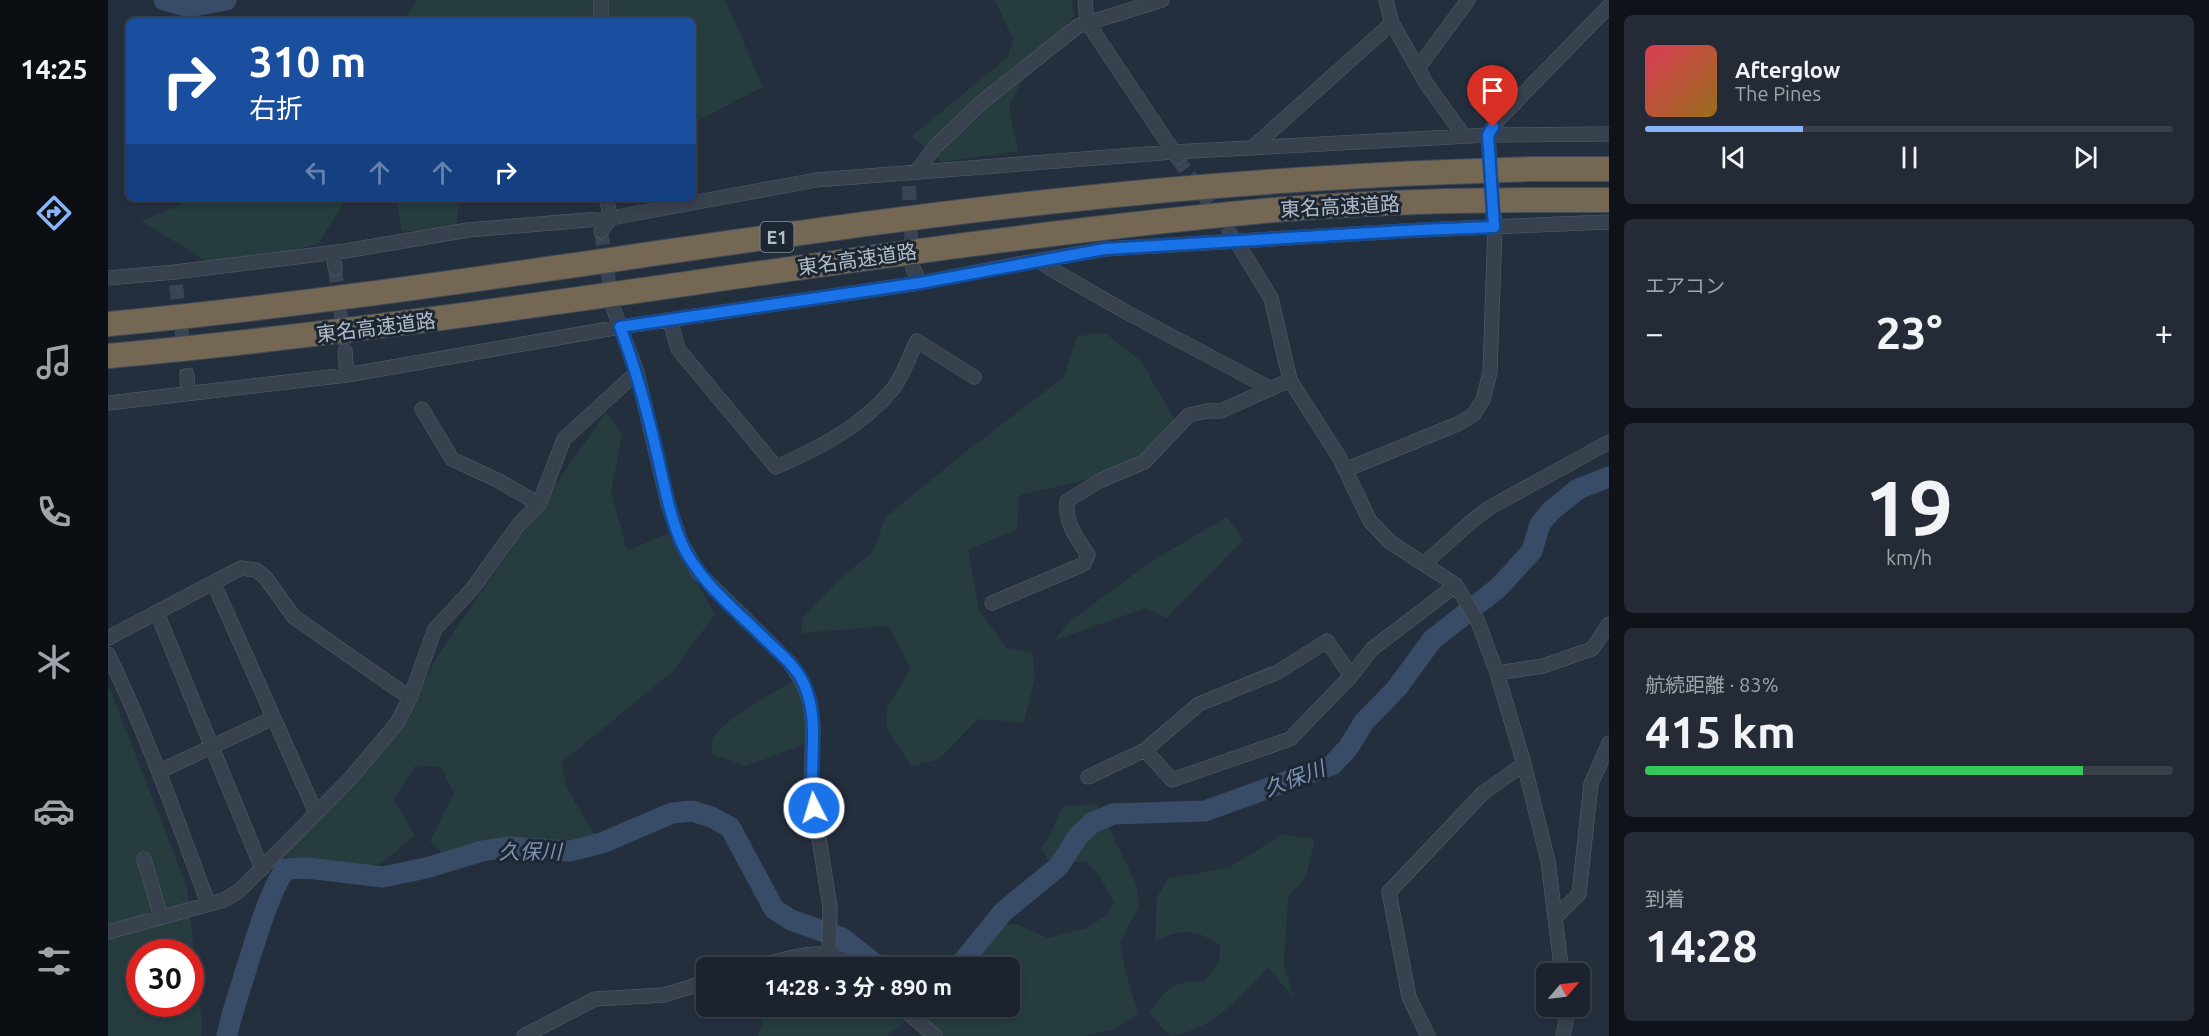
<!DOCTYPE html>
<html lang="ja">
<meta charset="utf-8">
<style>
:root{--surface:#1b232e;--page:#242b36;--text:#f1f3f6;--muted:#a0a4aa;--line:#39404a;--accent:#8ab4f8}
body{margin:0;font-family:Ubuntu,"Noto Sans JP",sans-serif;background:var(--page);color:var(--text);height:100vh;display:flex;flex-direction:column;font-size:22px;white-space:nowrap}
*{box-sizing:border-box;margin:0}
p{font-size:20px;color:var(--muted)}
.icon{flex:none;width:33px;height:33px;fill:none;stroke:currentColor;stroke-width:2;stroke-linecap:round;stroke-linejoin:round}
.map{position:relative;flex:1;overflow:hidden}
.sheet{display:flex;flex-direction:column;gap:15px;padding:15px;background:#0f1319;width:600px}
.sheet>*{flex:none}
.top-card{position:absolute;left:18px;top:18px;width:570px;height:183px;border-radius:9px;box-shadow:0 3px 9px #0003,0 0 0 2px var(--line);background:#1a4fa0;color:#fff;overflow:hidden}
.needle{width:39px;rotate:62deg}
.fabs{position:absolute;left:1428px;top:963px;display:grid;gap:12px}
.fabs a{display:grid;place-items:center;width:54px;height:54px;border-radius:9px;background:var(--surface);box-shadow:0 3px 9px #0003,0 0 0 2px var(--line);font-size:30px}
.speed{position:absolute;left:18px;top:939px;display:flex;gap:12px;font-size:30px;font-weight:700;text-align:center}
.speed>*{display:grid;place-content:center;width:78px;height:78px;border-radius:50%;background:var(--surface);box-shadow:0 3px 9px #0003,0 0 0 2px var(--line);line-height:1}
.speed .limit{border:9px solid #d22;background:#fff;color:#111}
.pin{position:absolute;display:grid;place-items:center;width:51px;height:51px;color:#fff;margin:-62px -26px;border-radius:50% 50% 50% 0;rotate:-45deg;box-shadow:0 0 6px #0007}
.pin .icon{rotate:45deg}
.me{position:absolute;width:66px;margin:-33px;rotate:355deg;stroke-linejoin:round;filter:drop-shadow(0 0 4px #0008)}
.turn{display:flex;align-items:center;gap:21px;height:126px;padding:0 24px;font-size:27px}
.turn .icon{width:78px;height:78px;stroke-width:2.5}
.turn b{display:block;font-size:42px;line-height:51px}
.lanes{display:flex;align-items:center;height:57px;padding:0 24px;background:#0003;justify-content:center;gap:30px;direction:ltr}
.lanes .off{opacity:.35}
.big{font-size:45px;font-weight:700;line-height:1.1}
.sheet .widget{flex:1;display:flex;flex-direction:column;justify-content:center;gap:9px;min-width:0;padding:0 21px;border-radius:9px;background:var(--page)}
.sheet .dial{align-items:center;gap:0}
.dial b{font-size:78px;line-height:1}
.song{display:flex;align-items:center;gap:18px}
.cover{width:72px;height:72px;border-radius:9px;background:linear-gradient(135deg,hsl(350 70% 55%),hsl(40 70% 35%))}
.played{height:6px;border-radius:3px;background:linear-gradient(90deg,var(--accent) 30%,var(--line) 30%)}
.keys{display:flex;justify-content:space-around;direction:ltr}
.heat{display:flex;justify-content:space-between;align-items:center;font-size:33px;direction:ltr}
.charge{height:9px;border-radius:4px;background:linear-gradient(90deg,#34c759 83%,var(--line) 0)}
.trip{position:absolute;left:588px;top:957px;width:324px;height:60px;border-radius:9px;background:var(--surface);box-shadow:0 3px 9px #0003,0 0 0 2px var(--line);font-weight:700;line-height:60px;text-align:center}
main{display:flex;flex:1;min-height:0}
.dock{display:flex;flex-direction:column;width:108px;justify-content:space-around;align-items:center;background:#0b0e12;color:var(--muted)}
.dock .icon{width:42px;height:42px}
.dock .on{color:var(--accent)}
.dock b{font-size:27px;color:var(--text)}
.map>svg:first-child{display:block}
</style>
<main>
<nav class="dock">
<b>14:25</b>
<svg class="icon on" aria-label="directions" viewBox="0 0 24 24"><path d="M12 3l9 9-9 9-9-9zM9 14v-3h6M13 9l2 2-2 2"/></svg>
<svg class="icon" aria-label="music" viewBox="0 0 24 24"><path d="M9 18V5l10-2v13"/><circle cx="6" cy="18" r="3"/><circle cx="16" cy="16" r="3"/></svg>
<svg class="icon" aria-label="phone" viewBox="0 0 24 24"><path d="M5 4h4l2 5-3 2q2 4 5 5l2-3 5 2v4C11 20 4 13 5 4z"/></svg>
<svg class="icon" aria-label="climate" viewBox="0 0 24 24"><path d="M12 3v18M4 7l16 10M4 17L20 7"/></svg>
<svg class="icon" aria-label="car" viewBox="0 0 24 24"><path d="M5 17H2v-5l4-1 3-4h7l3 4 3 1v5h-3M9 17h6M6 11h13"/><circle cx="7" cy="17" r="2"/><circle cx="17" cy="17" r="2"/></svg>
<svg class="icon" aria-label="filters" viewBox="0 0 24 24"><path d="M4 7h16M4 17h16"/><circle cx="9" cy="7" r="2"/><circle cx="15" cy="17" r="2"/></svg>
</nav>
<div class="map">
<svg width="1501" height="1036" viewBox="0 0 1501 1036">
<rect width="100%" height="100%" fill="#242f3e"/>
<path fill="#263c3f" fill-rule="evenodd" d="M309,0H617L655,87L585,123V21H295Z
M887,0H964L966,16L915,78L901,107L910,151L834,162L804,136L900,57L905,39Z
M88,198H239L210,244L108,267L33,221Z
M288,198H352L347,232L294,231Z
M997,333L1033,361L1067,421L1050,458L1006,474L911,495L909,529L860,550L871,610L898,648L924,652L927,678L916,722L870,719L831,759L803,766L779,729V708L803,668L780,626L693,633L695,618L730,581L766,550L777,518L856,453L956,377L969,336Z
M498,412L514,435L503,492L519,551L560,533L607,614L565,671L453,763L459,789L487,835L475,848L338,857L322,841L346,794L333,767L307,766L286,800L307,835L274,863L219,876L176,855L306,702L329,656Z
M1119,517L1135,540L1059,618L1038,608L947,640L962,621L1047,559Z
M689,679L702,702L699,743L637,766L604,754C604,750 604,743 605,739C613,720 670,690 689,679Z
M0,684L79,887L94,1023L93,1036H0ZM32,952H82V1004H32Z
M989,804L1029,886L1031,908L1020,925L1012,944L1018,972L1030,1015L1003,1030L975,1036H835L803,1016L779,1036H650L660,1007L902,1006V968L861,967L896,925L909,924L939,938L979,928L999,915L1006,903L992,877L978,862H942L932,848L941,837L955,806Z
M1173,835L1207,839L1198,876L1180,898L1176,963L1185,997L1160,968C1131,997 1105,1030 1062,1036L1041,1013C1061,986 1062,982 1097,981C1108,969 1113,962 1112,945C1085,928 1078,929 1047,940L1049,897L1060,879L1122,867Z
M734,947L776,967L684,968Z"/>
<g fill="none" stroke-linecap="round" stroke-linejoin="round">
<path stroke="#394c67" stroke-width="21" d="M56,0L81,7L118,0
M847,968L856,960L895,912L951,866L970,836L984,823L1005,814L1097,811L1224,765L1240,748L1256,722L1289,688L1324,640L1390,588L1424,551L1432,524L1443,511L1470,489L1501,477
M119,1036C123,1014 131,994 137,973C149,937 157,902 177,869L199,868L275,877L318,868L374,851L399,847L462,851L494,843L564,813L584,811L603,817L622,827L666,909L683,920L734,938L772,968"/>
<path stroke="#3a4453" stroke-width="14" stroke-dasharray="14 7" stroke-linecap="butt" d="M1069,158L1128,241
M801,186L804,257
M493,231L504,300
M227,268L237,351
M68,285L79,376"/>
<g stroke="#565f6c" stroke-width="15">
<path id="street" d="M977,0L979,22L1069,157
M1278,0L1284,23L1318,83L1356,136
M493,21V0
M1310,68L1360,0
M1144,148L1284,23
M808,172L828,146L874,102L970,26L1054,0
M493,231L503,218L498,198
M1128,241L1163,298L1182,380L1231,457L1262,521L1282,542L1348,585L1370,622L1389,673L1416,764L1440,861L1454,974
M225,253L227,268
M931,260L943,269L1018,312L1163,389
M805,268L812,283
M0,278L67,272L237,251L360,230L503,218L708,180L1065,152L1380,135L1501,134
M506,310L529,372L560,504L573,542L590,572L681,662L694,681L702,702L705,726L703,788L722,907L721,954
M562,320L570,349L668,467C711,448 753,427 784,390C795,377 801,356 809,341L866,377
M237,351L239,375
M79,376L80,393
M0,403L239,375L512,327L812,283L904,265L997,249L1313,230L1501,222
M314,409L344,459L391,481L431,504
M1237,470L1352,423L1366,414L1375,400L1382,372L1387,227L1380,135L1390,120L1501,6
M1316,564L1365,520L1381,508L1501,442
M106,584L208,813
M884,603L976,564L980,555C968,537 957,523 959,501L991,481L1036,462L1081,415L1099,411H1113L1182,380
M49,613L154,869
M0,638L133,568L148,570L157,577L186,617L302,698
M0,654C39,735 69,819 100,903
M1389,673L1435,666L1484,649L1501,624
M1037,750L1064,780L1182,739L1243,676L1264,649L1348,585
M52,771L165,718
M980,777L1037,750L1091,704L1170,672L1219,641L1243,676
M36,859L53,917
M1448,917L1471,894L1483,784L1501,743
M0,932L116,900L131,891L241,780L289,723L302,698L327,629L365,588L411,524L431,504L456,439L529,372
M643,968C667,962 695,952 720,954C729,955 738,961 745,968
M792,1006L827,1036
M416,1036L487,999L556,995L598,982
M1320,1036L1301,997L1281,892L1375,793L1416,764
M1455,1036L1458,1021L1457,1006"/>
</g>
<g stroke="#434c59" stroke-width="26">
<path id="highway" d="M1424,169H1501
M1424,200H1501
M0,324C317,294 631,235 948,201C1078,187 1209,177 1340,172
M0,356C387,321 768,247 1155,211C1216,205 1277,203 1338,201"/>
</g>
<use href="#street" stroke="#38414e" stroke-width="14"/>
<use href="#highway" stroke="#746855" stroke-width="24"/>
<g stroke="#434c59" stroke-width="26" stroke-linecap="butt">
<path id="highway-bridge" d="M1340,172L1424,169
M1338,201L1424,200"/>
</g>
<use href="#highway-bridge" stroke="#746855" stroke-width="24"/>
</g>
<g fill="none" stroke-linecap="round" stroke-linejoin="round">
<g stroke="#114b97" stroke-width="15">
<path id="route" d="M706,808C699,766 714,722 695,682C687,666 672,653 659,641C628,610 591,582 573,542C561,513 556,484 549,454C539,410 528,369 512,327L812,283L997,249L1312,230L1386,227L1380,135L1385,127"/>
</g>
<use href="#route" stroke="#1a73e8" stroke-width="10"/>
</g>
<g text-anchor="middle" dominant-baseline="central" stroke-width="6" stroke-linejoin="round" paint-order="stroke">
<rect fill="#1d2633" stroke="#878f9c" stroke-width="1.5" x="652.5" y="222" width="33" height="30" rx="4.5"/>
<g font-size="18" font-weight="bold" fill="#b4bcc9">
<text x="669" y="237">E1</text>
</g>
<g font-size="20" fill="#b4bcc9" stroke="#1d2633">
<text transform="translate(1232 206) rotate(-3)">東名高速道路</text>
<text transform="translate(749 259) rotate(-8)">東名高速道路</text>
<text transform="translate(268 327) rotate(-7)">東名高速道路</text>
</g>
<g font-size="21" font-style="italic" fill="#7c92b1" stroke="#1d2633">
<text transform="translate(1186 778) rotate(-21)">久保川</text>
<text x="422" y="851">久保川</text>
</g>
</g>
</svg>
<div class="fabs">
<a><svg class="needle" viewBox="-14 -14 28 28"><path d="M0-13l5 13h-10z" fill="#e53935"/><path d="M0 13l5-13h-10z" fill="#a0a4aa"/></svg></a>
</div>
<div class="speed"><div class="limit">30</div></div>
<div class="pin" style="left:1385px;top:127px;background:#d93025"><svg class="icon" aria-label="arrive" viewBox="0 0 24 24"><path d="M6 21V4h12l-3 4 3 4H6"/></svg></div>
<svg class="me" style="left:706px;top:808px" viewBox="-20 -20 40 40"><circle r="17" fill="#1a73e8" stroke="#fff" stroke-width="3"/><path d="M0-11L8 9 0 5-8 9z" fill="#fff"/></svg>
<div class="trip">14:28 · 3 分 · 890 m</div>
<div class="top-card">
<div class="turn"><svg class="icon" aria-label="right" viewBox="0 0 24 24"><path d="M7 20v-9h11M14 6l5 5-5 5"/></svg><div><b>310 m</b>右折</div></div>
<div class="lanes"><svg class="icon off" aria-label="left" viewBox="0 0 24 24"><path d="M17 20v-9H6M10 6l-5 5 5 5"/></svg><svg class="icon off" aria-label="ahead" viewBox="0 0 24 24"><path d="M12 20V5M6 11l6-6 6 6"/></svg><svg class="icon off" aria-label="ahead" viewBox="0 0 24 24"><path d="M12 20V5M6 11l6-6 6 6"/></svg><svg class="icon" aria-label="right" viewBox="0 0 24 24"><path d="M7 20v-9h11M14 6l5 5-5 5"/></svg></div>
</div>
</div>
<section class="sheet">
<div class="widget">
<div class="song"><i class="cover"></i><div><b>Afterglow</b><p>The Pines</p></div></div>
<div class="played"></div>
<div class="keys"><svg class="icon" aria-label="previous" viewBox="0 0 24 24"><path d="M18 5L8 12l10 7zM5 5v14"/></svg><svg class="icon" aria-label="pause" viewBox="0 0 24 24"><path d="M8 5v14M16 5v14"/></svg><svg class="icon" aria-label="next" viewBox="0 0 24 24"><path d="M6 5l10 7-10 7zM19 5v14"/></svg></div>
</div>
<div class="widget"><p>エアコン</p>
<div class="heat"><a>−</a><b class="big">23°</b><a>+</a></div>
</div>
<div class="widget dial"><b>19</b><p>km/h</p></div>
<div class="widget"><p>航続距離 · 83%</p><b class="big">415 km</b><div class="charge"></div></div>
<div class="widget"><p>到着</p><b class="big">14:28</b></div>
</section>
</main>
